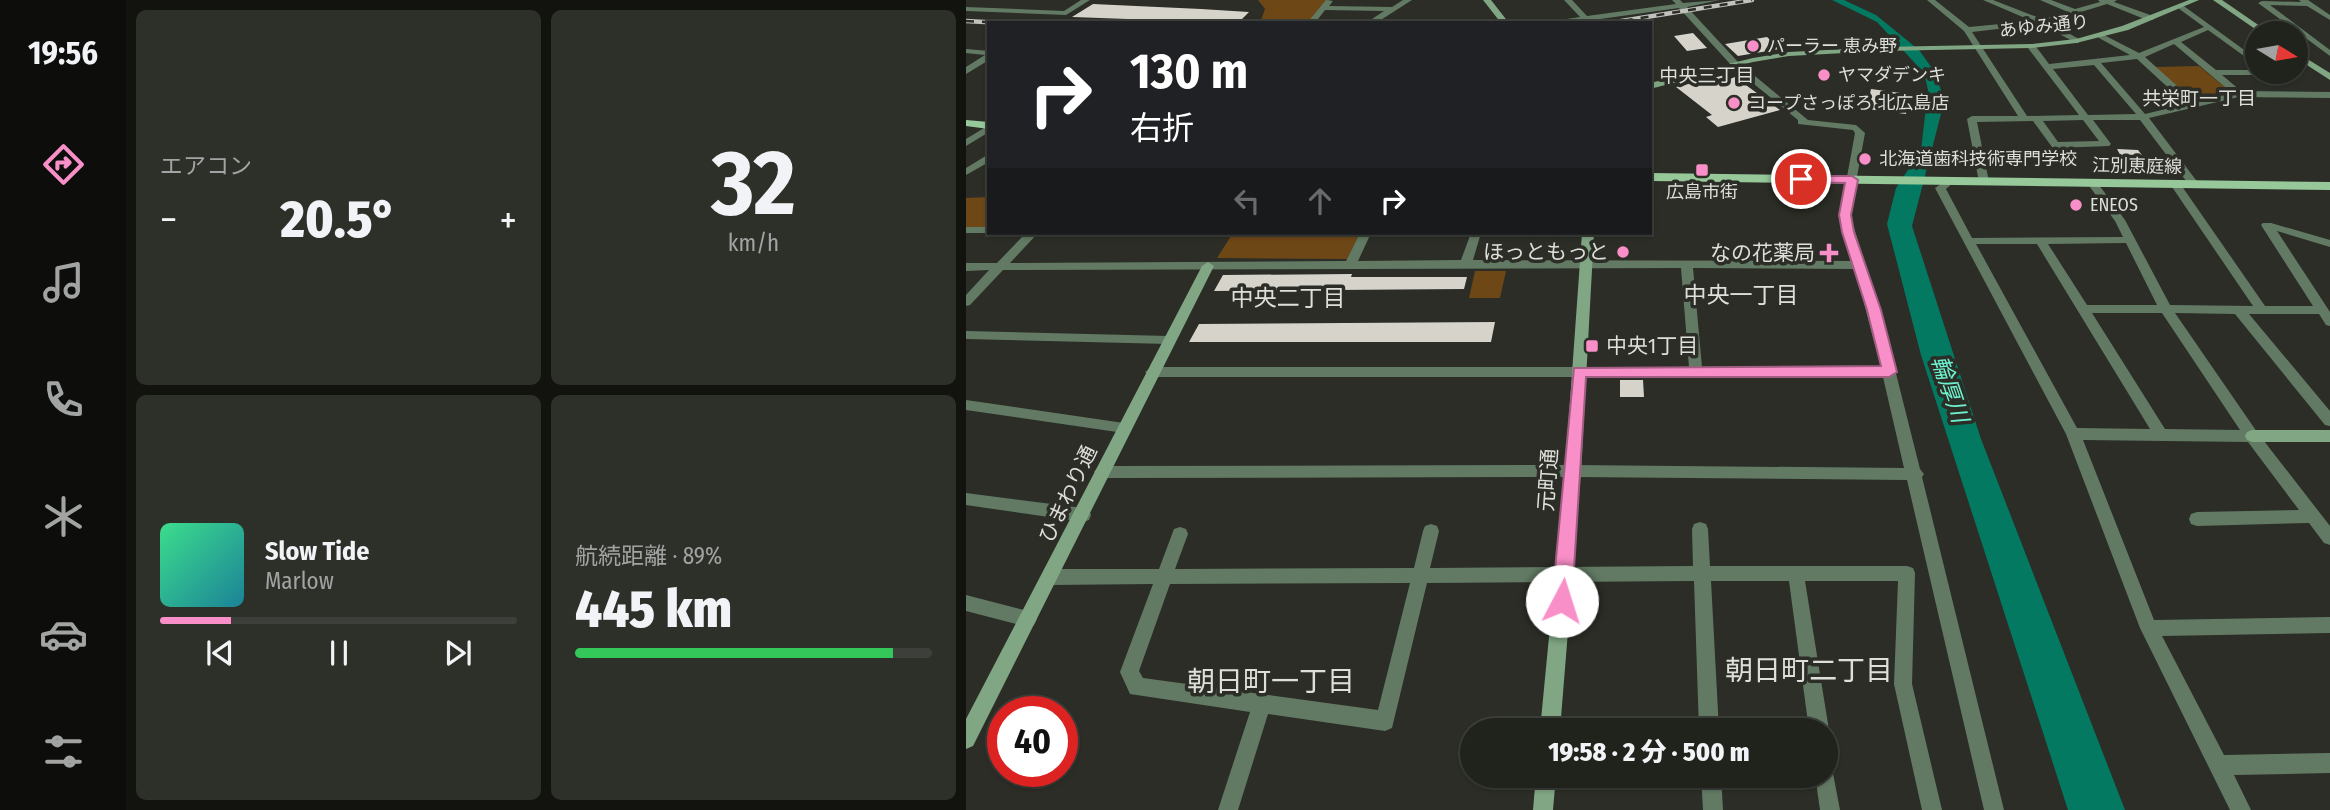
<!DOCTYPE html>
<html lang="ja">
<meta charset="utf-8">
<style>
:root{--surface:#20221c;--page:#2d2f29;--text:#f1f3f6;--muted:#a2a4a3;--line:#3d3f3b;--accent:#f98fc8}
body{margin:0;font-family:"Fira Sans Condensed","Noto Sans JP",sans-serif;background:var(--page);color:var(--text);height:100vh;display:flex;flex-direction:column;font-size:26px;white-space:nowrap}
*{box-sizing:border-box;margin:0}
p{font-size:23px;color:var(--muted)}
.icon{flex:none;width:38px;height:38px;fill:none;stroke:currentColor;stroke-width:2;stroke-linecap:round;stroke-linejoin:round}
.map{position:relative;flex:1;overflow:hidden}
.panel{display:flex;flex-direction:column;gap:10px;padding:10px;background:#12130f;width:840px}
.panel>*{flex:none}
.top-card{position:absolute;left:21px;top:21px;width:665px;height:214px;border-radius:0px;box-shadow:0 2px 5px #0004,0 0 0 2px var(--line);background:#202124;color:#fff;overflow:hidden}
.needle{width:46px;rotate:101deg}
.controls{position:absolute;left:1279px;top:21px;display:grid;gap:14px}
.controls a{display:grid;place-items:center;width:63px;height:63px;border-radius:50%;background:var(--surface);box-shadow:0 2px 5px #0004,0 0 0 2px var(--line);font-size:35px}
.speed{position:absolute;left:21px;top:696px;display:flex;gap:14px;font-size:35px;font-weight:700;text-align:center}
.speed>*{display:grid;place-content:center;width:91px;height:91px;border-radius:50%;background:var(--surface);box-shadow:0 2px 5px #0004,0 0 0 2px var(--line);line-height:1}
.speed .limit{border:10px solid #d22;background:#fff;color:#111}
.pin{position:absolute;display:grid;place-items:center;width:60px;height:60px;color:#fff;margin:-30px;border:4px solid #fff;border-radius:50%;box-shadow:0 2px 7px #0007}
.me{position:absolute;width:77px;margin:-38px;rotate:5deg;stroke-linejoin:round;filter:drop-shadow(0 0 5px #0008)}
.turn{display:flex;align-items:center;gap:24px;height:147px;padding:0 28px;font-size:32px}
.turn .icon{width:91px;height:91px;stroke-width:2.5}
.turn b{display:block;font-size:49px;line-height:60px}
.lanes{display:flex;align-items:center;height:66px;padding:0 28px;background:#0003;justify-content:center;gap:35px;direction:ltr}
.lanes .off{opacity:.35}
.big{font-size:52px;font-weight:800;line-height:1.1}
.panel .widget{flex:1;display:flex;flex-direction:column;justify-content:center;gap:10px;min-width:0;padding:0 24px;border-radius:10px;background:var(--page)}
.panel .dial{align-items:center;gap:0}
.dial b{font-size:91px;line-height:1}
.song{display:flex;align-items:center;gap:21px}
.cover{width:84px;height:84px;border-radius:10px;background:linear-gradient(135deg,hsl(150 70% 55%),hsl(190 70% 35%))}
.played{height:7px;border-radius:4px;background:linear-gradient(90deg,var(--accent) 20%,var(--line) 20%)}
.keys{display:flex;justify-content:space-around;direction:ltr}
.heat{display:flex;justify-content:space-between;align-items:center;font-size:38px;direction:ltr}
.charge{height:10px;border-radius:5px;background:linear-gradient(90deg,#34c759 89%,var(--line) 0)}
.panel .tiles{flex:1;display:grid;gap:10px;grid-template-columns:repeat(2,1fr)}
.trip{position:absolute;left:494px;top:718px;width:378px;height:70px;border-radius:35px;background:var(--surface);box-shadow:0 2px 5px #0004,0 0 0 2px var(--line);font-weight:800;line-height:70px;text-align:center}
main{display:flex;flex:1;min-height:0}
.dock{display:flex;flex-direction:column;width:126px;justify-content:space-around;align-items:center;background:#0d0e0b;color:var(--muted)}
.dock .icon{width:49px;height:49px}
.dock .on{color:var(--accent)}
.dock b{font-size:32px;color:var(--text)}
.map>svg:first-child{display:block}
</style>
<main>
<nav class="dock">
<b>19:56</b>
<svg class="icon on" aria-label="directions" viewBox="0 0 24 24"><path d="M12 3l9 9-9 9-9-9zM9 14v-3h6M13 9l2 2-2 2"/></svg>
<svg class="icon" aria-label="music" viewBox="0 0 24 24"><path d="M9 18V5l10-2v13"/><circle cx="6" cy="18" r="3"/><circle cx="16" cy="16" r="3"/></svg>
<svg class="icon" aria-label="phone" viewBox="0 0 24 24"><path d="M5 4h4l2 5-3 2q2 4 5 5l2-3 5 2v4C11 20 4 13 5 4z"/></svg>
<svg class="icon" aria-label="climate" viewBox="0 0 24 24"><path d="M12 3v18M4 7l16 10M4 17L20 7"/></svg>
<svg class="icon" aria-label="car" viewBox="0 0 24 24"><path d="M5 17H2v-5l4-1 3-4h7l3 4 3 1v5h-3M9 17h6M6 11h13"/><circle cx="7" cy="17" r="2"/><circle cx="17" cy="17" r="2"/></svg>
<svg class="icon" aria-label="filters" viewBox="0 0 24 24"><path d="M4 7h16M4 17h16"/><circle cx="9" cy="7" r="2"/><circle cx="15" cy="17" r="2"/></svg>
</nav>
<section class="panel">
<div class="tiles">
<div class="widget"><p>エアコン</p>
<div class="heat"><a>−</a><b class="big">20.5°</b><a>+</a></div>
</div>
<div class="widget dial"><b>32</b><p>km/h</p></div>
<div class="widget">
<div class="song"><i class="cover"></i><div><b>Slow Tide</b><p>Marlow</p></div></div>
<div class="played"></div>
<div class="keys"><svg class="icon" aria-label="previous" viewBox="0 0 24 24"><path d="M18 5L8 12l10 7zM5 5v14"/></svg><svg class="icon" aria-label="pause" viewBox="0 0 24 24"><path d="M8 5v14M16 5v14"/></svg><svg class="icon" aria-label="next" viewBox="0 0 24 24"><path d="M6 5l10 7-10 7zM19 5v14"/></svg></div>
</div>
<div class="widget"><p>航続距離 · 89%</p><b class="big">445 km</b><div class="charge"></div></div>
</div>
</section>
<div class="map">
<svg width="1364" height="810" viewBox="0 0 1364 810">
<rect width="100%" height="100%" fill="#2b2d26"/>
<path fill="#6e4717" d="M292,0H364L345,23H294L299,9Z
M1233,66L1266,93L1228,102L1189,67Z
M23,197V229L0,230V198Z
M267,233H394L381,259L251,258Z
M509,271H540L534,298H503Z"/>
<path fill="#037962" d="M866,0H878L910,15L953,50L968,71L975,90L976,110L946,226L1015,439L1159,810H1102L955,355L921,224L930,188L955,150L962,90L958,73L911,22Z"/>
<path fill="#d6d3cb" d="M127,4L235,9L283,12L272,23L106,17Z
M727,33L741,48L721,51L708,36Z
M801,37L814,49L772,56L759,44Z
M759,75L764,79L769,77L814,110L752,127L740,117L746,115L710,87Z
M905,89L942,94L940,114L901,109Z
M1151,149L1172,150L1187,170L1166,169L1163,164H1159Z
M386,274L385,277H501L498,289L248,291L257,275Z
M529,322L525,342H223L233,324Z
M654,380H677L678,397H654Z"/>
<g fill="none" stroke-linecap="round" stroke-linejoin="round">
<path fill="#627a64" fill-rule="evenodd" d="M115,0H124L100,15L0,11V7L98,11Z
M360,0L367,1L363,6L426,7L437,0H446L410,23H400L418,11L359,10L349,23H341Z
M598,0H606L621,16L710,4L706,0H714L717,3L754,0L721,7L772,62L842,120L890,125L899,133L884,215L914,310L954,469L958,474L956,477L1038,810H1018L941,480L607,477L136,478L131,476L128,472L131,468L136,466L607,465L938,468L917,377H186L179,372L186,367H723L715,268L37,270L4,305L0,306V295L23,270L0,271V263H31L60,233H72L44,263L380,261L394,233H405L392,261L495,260L505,233H515L507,260L887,261L874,215L889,133L887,130L832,124V120L766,66L713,8L620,21L573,23L614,17ZM727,268L889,269L915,367H736Z
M961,0H969L1003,27L1066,21L1017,0H1027L1076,19L1102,12L1074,0H1085L1109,9L1134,2L1132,0H1151L1148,2L1187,16V20H1181L1141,4L1115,12V15L1082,22L1113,39V43H1110L1075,24L1006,32L1061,116L1113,115L1062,48V44H1068L1083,64L1164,55L1133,38L1132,36L1136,34L1173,53L1238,27L1212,8V4H1215L1292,60V66L1242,30L1215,42L1250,70H1292V72H1305L1301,75H1256L1275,91L1364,92V98L1273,97L1183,118L1233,184L1228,187L1224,186L1174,120H1127L1145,144L1143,146L1089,148L1086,147L1067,121L1011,122L1023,182L1018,185L1013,182L1001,119L1006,116H1052L998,31ZM1208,44L1266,93L1229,102L1179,57ZM1171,59L1220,104L1179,114L1135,63ZM1128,65L1170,114L1122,115L1087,69ZM1117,120L1133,141L1092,142L1077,121Z
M1333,0H1342L1364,15V20L1341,6L1304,5L1364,50V56L1292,3L1296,1L1335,2Z
M0,49L23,51V60L0,74V67L19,55L0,53Z
M23,125V132L0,146V139Z
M23,154V162L0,175V168Z
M984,178L989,181L980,189L1006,238L1157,237L1149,221L1121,183L1126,180L1130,181L1159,220L1204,305L1287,306L1204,184L1205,182H1213L1299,306H1347L1295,225L1297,223H1305L1364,240V247L1311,231L1364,312V326L1360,325L1353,314H1283L1364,411V426L1359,425L1269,314L1209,313L1291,432L1364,526V545L1358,543L1343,523L1231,526L1225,524L1223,519L1225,514L1231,512L1333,510L1282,442L1117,440L1188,620L1364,617V633L1196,636L1258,755L1364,753V773L1268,775L1285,810H1264L1174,628L1100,434L969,188ZM1160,243L1191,305H1121L1082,244ZM1010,244H1071L1184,429L1111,428ZM1126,313H1196L1274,430L1199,429Z
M0,227H23V233H25H0Z
M0,331L203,336L209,340L203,344L0,339Z
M0,400L158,423L163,424L165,428L163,432L158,433L0,410Z
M0,493L117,508L123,510L125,515L123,520L117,522L0,505Z
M734,522L740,524L742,529L744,566H941L947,568L949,573L946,684L976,810H956L928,684L932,581H839L863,730L859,737V730H843L823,581H745L753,730H733L728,581L461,583L426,728L419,731L302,714L272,810H252L284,712L164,694L154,672L187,584L84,585L78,582L76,577L78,572L84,569H193L208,529L214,527L220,529L222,534L209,569L448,568L457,531L459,526L465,524L471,526L473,531L464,568L727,566L726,529L728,524ZM444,583L412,710L177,678L173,671L204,584Z
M0,595L62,611L68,613L71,619L68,625L62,627L0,611Z
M859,765L866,768L874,810H854L849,775H859Z
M735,775H755L757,810H737Z"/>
<path fill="#80a683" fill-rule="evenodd" d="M517,0H525L543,23H535Z
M1223,0H1233L1162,30L1110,43L1065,48L916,51L823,56L787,62L684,89V83L787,58L823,52L916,47L1065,44L1110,39L1156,26Z
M1247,0H1256L1304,33H1295Z
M1330,52L1364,73V80L1330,58Z
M616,233H628L615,471L594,730H574L599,471Z
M242,262L248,266L7,746L0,749V719L236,266Z
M1286,430H1364V442H1286L1281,440L1279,436L1281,432Z
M570,775H590L587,810H567Z"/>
<path fill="#96c89a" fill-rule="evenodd" d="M0,120L23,122V129L0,126Z
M684,173L1364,182V190L684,181Z"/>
<g stroke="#c1c2bd" stroke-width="4.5">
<path id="rail" d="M0,21L37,23
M643,23L786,0"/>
</g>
<use href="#rail" stroke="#2b2d26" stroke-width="2.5" stroke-dasharray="8" stroke-linecap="butt"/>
</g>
<path fill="#f98fc8" stroke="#a25d82" stroke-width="2" d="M835,176H886L892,180L885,215L888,232L915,310L931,372L923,377H620L606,601L603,607L596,610L589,607L586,601L608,368L915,366L901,310L876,232L873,215L879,183L831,182L829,179Z"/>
<g fill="#f98fc8" stroke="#2b2d26" stroke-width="2.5">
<circle cx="787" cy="46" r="7"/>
<circle cx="858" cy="75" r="7"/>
<circle cx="768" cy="103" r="7"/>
<circle cx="899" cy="159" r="7"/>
<rect x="729" y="163" width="14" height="14" rx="3.5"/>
<circle cx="1110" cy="205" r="7"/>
<circle cx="657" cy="252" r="7"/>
<path d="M859.5 242.5h7v7h7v7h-7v7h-7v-7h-7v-7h7z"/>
<rect x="619" y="339" width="14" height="14" rx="3.5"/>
</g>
<g text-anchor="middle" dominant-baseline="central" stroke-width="7" stroke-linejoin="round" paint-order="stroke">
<g font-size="18" fill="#dedfdb" stroke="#2b2d26">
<text transform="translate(1078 26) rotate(-6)">あゆみ通り</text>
<text transform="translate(1171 166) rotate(1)">江別恵庭線</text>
</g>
<g font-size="18" fill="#dedfdb" stroke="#2b2d26" text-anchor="start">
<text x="801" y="46">パーラー 恵み野</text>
<text x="872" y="75">ヤマダデンキ</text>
<text x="782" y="103">コープさっぽろ 北広島店</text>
<text x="913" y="159">北海道歯科技術専門学校</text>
<text x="736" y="192" text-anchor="middle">広島市街</text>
<text x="1124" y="205">ENEOS</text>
</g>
<g font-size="19" fill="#dedfdb" stroke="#2b2d26">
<text x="741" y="75">中央三丁目</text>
<text x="1233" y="98">共栄町一丁目</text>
</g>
<g font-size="21" fill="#dedfdb" stroke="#2b2d26" text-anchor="end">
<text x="643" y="252">ほっともっと</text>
<text x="849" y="253">なの花薬局</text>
<text x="640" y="346" text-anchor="start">中央1丁目</text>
</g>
<g font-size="21" fill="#dedfdb" stroke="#2b2d26">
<text transform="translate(582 480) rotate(-86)">元町通</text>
<text transform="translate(102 494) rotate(-64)">ひまわり通</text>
</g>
<g font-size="23" fill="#dedfdb" stroke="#2b2d26">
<text x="775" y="295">中央一丁目</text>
<text x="322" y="298">中央二丁目</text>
</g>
<g font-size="23" font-style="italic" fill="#6df1cf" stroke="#2b2d26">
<text transform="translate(984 389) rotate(71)">輪厚川</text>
</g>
<g font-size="28" fill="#dedfdb" stroke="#2b2d26">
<text x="843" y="670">朝日町二丁目</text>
<text x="305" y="681">朝日町一丁目</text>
</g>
</g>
</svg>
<div class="controls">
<a><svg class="needle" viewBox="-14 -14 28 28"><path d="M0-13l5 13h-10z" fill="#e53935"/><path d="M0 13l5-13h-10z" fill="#a2a4a3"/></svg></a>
</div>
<div class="speed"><div class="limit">40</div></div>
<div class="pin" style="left:835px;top:179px;background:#d93025"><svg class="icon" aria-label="arrive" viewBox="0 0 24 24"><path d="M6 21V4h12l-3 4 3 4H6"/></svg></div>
<svg class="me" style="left:596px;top:601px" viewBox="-20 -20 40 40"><circle r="19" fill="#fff"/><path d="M0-13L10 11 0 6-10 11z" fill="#f98fc8"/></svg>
<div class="trip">19:58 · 2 分 · 500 m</div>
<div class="top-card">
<div class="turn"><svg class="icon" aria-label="right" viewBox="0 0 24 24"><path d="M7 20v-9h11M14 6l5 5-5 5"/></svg><div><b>130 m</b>右折</div></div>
<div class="lanes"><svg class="icon off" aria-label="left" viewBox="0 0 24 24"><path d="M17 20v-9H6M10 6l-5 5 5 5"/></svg><svg class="icon off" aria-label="ahead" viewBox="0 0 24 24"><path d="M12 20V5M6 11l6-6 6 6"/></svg><svg class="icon" aria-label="right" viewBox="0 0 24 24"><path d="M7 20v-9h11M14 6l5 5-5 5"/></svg></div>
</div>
</div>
</main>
